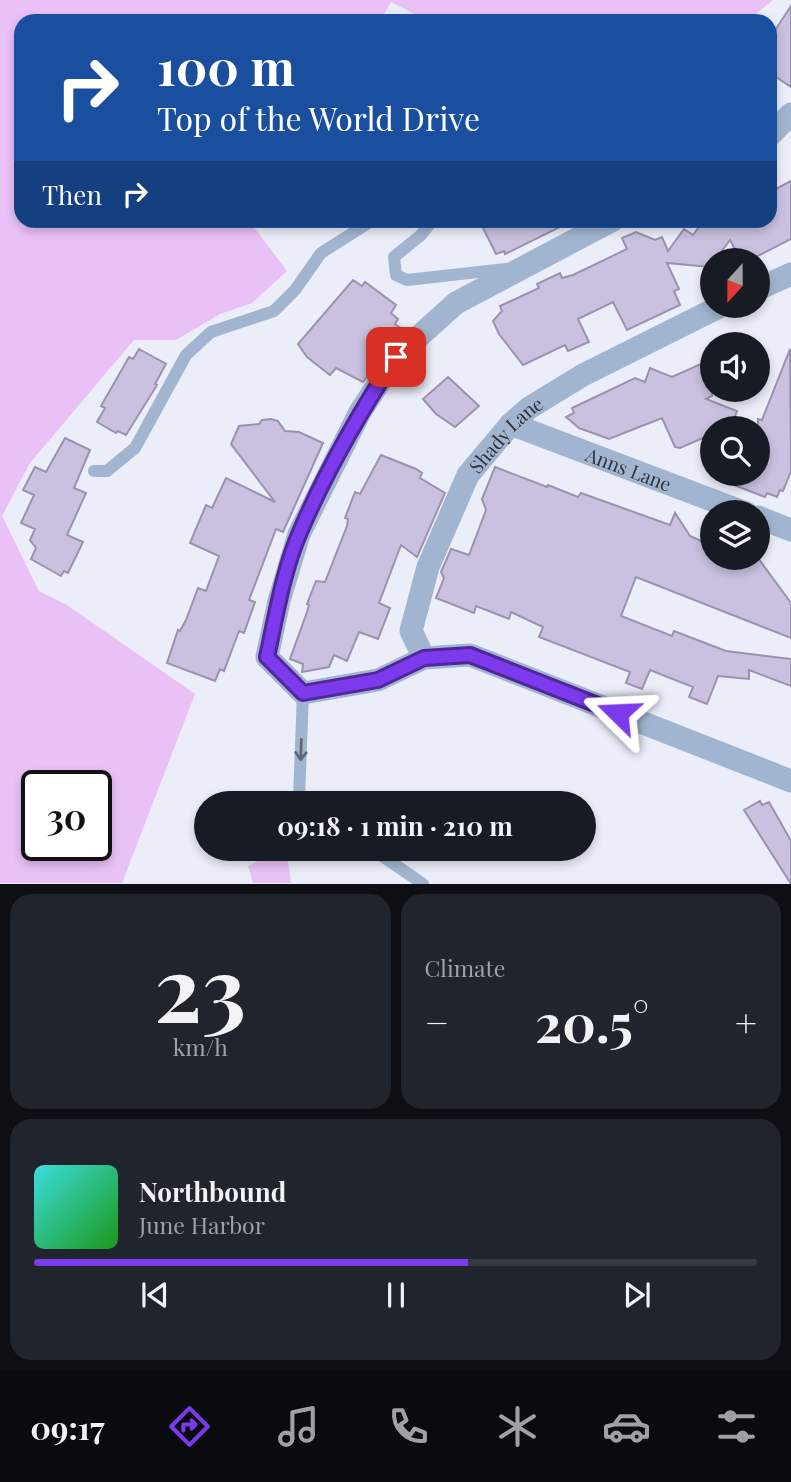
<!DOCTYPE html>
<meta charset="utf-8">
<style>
:root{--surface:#171b24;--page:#20242c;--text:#f1f3f6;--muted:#9ea1a6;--line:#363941;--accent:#7c3aed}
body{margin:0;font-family:"Playfair Display",serif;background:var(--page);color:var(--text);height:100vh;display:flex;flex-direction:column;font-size:26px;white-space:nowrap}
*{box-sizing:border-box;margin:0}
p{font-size:23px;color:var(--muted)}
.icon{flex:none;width:38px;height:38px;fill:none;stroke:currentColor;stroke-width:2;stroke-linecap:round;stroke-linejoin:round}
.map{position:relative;height:884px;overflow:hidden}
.sheet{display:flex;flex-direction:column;gap:10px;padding:10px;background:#0d0f14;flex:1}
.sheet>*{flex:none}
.guide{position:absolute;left:14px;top:14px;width:763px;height:214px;border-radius:21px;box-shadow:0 4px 10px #0003;background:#1a4fa0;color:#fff;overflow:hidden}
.needle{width:46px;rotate:201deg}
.tools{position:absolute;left:700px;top:248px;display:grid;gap:14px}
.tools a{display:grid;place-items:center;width:70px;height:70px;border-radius:50%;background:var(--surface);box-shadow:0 4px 10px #0003;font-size:35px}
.speed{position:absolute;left:21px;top:770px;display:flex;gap:14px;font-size:35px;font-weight:700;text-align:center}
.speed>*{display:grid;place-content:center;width:91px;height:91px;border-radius:50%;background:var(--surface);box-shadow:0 4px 10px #0003;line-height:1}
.speed .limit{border:4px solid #111;border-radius:10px;background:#fff;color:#111}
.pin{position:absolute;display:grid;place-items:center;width:60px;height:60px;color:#fff;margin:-30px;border-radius:14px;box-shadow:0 4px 10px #0006}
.me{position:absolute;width:77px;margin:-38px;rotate:291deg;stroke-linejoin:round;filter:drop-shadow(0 0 5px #0008)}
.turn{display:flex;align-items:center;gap:24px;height:147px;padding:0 28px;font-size:32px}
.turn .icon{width:91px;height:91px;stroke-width:2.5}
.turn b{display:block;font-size:49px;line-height:60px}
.then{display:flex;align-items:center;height:66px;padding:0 28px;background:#0003;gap:14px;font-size:26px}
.big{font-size:52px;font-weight:700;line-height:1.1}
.sheet .widget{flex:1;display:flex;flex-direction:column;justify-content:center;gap:10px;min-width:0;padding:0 24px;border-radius:21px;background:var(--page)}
.sheet .dial{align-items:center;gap:0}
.dial b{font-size:91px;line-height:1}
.song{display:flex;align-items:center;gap:21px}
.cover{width:84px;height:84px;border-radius:10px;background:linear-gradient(135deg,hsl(180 70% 55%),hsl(120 70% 35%))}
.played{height:7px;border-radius:4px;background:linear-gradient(90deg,var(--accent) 60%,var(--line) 60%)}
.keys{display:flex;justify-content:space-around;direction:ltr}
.heat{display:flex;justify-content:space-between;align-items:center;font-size:38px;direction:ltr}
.sheet .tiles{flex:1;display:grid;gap:10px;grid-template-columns:1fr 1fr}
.widget:last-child{grid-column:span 2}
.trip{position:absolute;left:194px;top:791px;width:402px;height:70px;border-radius:35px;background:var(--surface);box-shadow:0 4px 10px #0003;font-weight:700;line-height:70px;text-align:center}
.tabs{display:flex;height:112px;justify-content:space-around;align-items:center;background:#090b0e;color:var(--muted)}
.tabs .icon{width:49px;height:49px}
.tabs .on{color:var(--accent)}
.tabs b{font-size:32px;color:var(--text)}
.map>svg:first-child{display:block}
</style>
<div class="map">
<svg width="791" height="884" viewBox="0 0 791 884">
<rect width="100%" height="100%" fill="#ebedf9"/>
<path fill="#e9c1f7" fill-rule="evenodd" d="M0,0H773L747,21H428L391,2L380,21H21V220L249,221L287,271L252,303L220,314L176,340H134L30,463L2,516L39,591L67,605L195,694L122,883H0ZM37,786H96V845H37Z
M287,853L291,883H253L248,866L269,855Z"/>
<path fill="#c9c1df" stroke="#9a92af" stroke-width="2" d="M791,6V87L770,73V38Z
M791,181V239L748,261H741L730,240L710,267L667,263L679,289L674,291L680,305L627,330L613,302L578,319L589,342L568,351L565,345L523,365L499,334L493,321L502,311L500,306L539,288L537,284L560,273L562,278L573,275L627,249L622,238L636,232L655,240L662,237L668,251L684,229L693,235L704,220H770V192Z
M479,220H574L505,254L504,251L496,254Z
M353,280L362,286L365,282L396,305L391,313L398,319L395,324L402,329L363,382L336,368L330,375L307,357L298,344Z
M139,349L166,364L155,384L157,385L126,435L118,431L116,433L97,422L105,408L101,406L129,357L133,359Z
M790,349L791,471L783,491L780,490L777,497L767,493L765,497L711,476L758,474V419L762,420Z
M712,359V396L706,399L737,411L730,429H712V434L680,448L675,447L662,418L609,439L579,428L566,417L574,413L572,408L635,378L645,382L650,368L672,377Z
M448,377L479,406L455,427L436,414L423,399Z
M271,419L278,421L285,431L299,432L323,443L283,532L276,529L249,600L255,602L244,633L239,631L224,671L220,669L215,681L167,663L178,630L180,631L186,620L198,588L206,591L219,556L190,543L206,505L212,508L226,478L275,502L231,444L239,426L259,424L262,420Z
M65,438L90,450L74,488L86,493L67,535L83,542L68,573L64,571L61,576L31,559L36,548L30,540L35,529L21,523L34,495L23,490L35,467L46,472Z
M381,455L416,469L422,473L420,478L445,493L417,557L401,545L379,603L390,608L378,639L359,632L347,661L334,655L329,667L302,672L303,664L290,659L307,612L309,605L307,604L316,581L325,582L347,526L348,519L345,518L355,492L360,494Z
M495,467L547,487L548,485L578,497L581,493L670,525L675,513L690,536L712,546V558H758L791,603V638L636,577L621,616L672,636L674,631L726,651L791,659V686L749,670V679L718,676L707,704L689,697L693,687L650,670L642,689L626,683L630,672L539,637L543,627L511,612L509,619L476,606L474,613L436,598L444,578L441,572L451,549L469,555L486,510L482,499Z
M760,801L762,805L769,802L791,841V884L744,810Z"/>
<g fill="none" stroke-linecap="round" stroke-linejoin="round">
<path stroke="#a2b5d0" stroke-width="12" d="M433,220L421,235L394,257L396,275L407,280L515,268
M94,471H107L135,448L186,355L211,332L274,311L295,290L321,253L373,220
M303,693L299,798L307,803
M372,849L423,884"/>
<g stroke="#a2b5d0" stroke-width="23">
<path d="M770,135L791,114"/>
<path d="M613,220L456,303L396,357L360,412L299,534L279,601L267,657L303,693L378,680L424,658L470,655L791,781"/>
<path d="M758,289L791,274"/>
<path id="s1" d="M511,424L746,513"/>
<path d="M758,517L791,530"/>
<path id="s2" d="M424,658L411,631L428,567L468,475L511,424L529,408L583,375L721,306"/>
</g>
</g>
<defs><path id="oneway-shaft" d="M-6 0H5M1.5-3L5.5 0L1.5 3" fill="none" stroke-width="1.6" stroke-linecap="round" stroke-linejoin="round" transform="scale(1.75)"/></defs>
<use stroke="#5e6678" href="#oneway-shaft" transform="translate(301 750) rotate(92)"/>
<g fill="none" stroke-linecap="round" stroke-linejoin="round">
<g stroke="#51269a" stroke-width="18">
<path id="route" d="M396,357C360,412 326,471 300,532C283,571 276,616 267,657L303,693L378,680L424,658L470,655L618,713"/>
</g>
<use href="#route" stroke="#7c3aed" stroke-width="12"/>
</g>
<g text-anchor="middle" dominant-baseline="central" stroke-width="5" stroke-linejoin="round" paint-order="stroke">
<g font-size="19" fill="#30323e" stroke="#fbfbfb">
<text stroke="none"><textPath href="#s2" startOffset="252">Shady Lane</textPath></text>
<text stroke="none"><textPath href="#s1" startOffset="126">Anns Lane</textPath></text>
</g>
</g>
</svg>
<div class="tools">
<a><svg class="needle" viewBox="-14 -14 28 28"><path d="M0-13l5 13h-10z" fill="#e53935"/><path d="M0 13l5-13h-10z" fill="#9ea1a6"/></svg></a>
<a><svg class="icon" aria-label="sound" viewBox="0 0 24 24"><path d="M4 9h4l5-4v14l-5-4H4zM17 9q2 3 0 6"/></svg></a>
<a><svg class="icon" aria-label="search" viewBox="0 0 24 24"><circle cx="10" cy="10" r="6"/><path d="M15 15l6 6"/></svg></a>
<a><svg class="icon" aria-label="layers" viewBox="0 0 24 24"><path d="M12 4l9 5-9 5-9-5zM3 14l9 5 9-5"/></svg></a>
</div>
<div class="speed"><div class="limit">30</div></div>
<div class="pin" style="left:396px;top:357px;background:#d93025"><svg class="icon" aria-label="arrive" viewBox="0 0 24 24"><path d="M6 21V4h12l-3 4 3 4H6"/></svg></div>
<svg class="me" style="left:618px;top:713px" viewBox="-20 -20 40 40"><path d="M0-17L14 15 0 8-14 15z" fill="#7c3aed" stroke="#fff" stroke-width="4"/></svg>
<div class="trip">09:18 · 1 min · 210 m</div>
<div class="guide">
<div class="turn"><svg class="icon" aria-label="right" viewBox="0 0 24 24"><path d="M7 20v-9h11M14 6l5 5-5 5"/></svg><div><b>100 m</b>Top of the World Drive</div></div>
<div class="then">Then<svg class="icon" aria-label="right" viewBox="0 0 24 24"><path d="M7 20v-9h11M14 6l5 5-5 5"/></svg></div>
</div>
</div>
<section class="sheet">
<div class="tiles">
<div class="widget dial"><b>23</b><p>km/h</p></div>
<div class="widget"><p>Climate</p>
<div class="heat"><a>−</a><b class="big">20.5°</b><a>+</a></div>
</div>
<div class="widget">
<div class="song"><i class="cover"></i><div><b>Northbound</b><p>June Harbor</p></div></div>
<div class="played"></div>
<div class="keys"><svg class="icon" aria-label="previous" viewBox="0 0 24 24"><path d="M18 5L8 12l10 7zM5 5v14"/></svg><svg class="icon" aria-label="pause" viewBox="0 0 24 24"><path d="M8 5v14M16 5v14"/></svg><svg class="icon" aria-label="next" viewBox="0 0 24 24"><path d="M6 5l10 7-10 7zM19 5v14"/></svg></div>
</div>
</div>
</section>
<nav class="tabs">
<b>09:17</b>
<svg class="icon on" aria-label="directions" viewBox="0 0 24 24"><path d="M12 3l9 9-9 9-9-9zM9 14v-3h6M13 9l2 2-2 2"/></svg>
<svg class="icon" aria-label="music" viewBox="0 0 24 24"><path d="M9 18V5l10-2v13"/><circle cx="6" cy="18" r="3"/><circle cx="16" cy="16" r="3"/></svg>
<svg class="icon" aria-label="phone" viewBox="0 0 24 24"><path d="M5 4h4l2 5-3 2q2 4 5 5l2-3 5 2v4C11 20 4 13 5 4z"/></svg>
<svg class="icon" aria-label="climate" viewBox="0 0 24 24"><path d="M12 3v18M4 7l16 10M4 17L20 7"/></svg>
<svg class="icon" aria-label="car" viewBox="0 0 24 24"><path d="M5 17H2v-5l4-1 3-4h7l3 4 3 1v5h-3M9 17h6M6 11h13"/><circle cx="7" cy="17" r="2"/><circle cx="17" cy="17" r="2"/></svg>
<svg class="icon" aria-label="filters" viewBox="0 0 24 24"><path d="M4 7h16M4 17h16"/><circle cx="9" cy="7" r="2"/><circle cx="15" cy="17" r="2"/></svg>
</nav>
